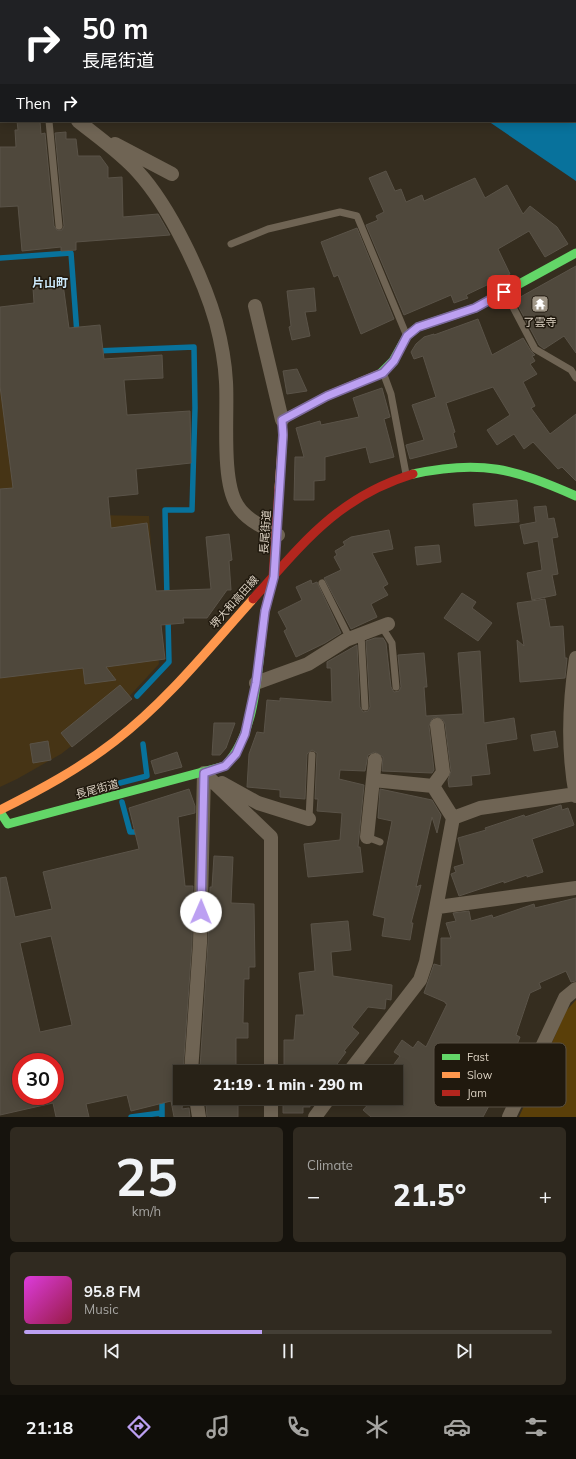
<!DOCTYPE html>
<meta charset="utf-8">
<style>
:root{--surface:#282217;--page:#302a20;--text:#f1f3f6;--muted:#a5a4a1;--line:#443f36;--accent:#bca0f2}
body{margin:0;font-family:Mulish,"Noto Sans JP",sans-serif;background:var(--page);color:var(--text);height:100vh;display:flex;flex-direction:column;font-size:15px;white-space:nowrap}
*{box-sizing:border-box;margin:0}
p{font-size:13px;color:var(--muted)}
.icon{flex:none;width:22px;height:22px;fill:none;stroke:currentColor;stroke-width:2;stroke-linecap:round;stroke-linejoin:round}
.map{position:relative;height:1117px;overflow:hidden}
.side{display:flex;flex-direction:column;gap:10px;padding:10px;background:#16130d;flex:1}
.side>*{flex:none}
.guide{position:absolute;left:0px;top:0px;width:576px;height:122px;box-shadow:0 2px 10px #0003,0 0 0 1px var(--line);background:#202124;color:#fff;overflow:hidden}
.speed{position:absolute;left:12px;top:1053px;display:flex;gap:8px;font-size:20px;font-weight:700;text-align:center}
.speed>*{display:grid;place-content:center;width:52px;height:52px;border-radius:50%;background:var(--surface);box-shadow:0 2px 10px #0003,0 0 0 1px var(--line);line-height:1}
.speed .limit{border:6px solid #d22;background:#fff;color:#111}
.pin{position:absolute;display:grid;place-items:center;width:34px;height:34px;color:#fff;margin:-17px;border-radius:8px;box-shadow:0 2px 6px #0006}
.me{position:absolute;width:44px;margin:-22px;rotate:1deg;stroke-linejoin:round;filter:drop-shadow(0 0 3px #0008)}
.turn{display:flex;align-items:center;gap:14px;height:84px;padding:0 16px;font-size:18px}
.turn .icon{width:52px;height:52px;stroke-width:2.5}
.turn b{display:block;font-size:28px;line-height:34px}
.then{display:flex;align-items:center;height:38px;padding:0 16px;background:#0003;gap:8px;font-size:15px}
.big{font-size:30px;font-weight:800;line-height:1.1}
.side .tile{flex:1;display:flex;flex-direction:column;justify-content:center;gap:6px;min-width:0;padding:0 14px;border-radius:6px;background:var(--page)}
.side .dial{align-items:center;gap:0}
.dial b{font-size:52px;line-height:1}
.song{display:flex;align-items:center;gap:12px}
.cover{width:48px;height:48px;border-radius:6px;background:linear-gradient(135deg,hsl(300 70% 55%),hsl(340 70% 35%))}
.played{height:4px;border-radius:2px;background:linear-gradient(90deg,var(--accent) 45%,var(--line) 45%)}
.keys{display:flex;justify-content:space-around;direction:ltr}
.heat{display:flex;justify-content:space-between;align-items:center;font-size:22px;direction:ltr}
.side .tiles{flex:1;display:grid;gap:10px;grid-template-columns:1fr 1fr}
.tile:last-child{grid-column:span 2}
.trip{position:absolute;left:173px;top:1065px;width:230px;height:40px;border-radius:0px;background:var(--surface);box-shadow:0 2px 10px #0003,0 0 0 1px var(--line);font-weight:800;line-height:40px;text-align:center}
.dock{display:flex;height:64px;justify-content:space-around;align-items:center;background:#100e09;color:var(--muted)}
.dock .icon{width:28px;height:28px}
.dock .current{color:var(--accent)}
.dock b{font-size:18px;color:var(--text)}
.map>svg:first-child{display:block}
</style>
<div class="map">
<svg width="576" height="1117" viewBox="0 0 576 1117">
<rect width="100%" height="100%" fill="#352d1f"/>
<path fill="#463415" d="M60,305L92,515L149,516L159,664L113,714L61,754L17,779L0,787V307Z"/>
<path fill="#5a3f09" d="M576,1000V1117H519L566,1011Z"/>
<path fill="#08729c" d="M308,0H576V181L488,121H575V1Z"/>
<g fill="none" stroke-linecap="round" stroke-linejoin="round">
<path stroke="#08729c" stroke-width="5.5" d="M0,258L71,253L77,334
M96,351L194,347L195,408L192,510H165L167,598
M137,696L169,662L168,619
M116,784L147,776L143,744
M122,802L130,832H141
M131,1117L161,1113
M162,1117V1096"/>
</g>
<path fill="#4f483c" stroke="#5a5348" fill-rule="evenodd" d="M17,121H40L41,134L45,133L54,226L57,230H62L64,226L55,133L66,132V139H76L78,156H100L108,167V178L122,177L123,217L158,214L170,235L76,242V250L61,251V247L22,251L18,206L0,207V147H16L15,130H18Z
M386,171L395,191L401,189L406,202L422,195L424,201L475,178L485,198L507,185L523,214L530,206L557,227L568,244L545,257L529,231L498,249L510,274L466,295L468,298L454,303L451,295L404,315L366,225L378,220L376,216L384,212L369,178Z
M357,228L394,319L361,334L338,275L334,277L321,242Z
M576,266V353L564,336L544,349L539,345L515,300Z
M63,284L69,328L100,325L104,359L162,355L163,378L124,380L127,415L190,411L191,463L136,469L138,494L108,497L111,528L147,523L156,591L211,589L206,537L229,534L232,560L229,561L231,590H227L207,618H183L184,623L161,625L165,659L106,667L116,680L85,684L83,668L0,678V489L13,488L0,386V307L34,303L33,288Z
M314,288L316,311L305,312L310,336L292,340L289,327L291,326L287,291Z
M478,319L492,355L523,338L531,351L535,355L532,356L535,361L530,364L537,374L523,382L535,406L531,408L550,434L576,414V481L562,467L558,469L533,442L524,449L514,434L497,445L487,430L510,415L493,387L446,403L455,432L453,433L457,447L410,459L406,445L424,440L412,405L436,397L423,356L414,359L411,352L416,344L424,337L434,334V335Z
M297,369L307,391L287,394L283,371Z
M382,388L390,417L384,419L394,457L370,463L366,447L325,457V480L314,481V500H294L295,457H304L296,428L320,421L321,425L359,417L353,398Z
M517,500L519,522L475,526L473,504Z
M546,506L548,519L554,518L558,537L552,538L558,574L552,575L556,595L532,600L527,573L542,570L538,541L524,544L520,525L536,522L534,507Z
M389,530L393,549L372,553L388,584L383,587L388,595L371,604L377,617L351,629L324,578L341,570L334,557L337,555L335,551L345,545L343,542L351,537Z
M439,545L441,562L417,565L415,547Z
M311,580L312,584L317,582L341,633L325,643L296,657L284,631L287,629L278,612L302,600L296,587Z
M462,593L476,602L472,608L492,623L478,641L444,618Z
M545,599L550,627L563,626L565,658H567L565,678L520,682L517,640L524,646L517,603Z
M375,638H383L386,643L391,687L394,692L399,691L401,687L398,655L424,653L427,687H424L426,716L463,714L458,653L480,651L484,723L514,718L517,739L486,744L490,774L471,776L472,785L449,787L448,780L451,771L445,724L443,720L436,717L432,719L429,726L434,770L432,773L382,771L383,757L375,752L368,755L365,771L340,770L339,779L364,785L358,847H360L363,872L308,877L304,844L340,840L342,813L317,811L318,799H315L317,753L312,750L307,754L305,799L280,797V790L247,787L249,754L257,732L264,733L267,700L280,701V698L332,702L331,668H327V662L357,645L360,707L363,712L368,711L370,707L366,641Z
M120,685L132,699L72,747L61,733Z
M214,723H235L226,748L220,755H212Z
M555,731L558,747L534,751L531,735Z
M48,741L51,760L33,763L30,744Z
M177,752L182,767L155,774L151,761Z
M189,789L195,806V813L178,817L185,886H193L192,943L183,1072H180V1098H183L182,1109L189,1108L190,1117H174L171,1101L131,1111L127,1095L86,1104L89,1117H56L53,1103L0,1115V878L6,877L15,917L52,909L43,872L139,849L129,808ZM51,936L72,1025L40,1032L20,943ZM21,1062H55V1096H21Z
M380,789L432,800L441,815L437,833L432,817L416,887L421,885L411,923H413L410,940L382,936L385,918L373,915L392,821L378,818Z
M561,805L562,810L568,808L574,825L532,839L543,872L527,877V875L504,883V881L459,896L451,874L456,872L454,867L464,864L458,838L486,830L485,828L524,815L525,817Z
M214,856L233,857L231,903L254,904L255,967H249V979H244L243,1023H248V1038H236V1067L200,1068L208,943L210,887H212Z
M576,898V981L571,982L566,971L539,983L541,988L530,993L516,1035L520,1037L513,1055L486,1044L475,1074L499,1087L483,1117H371L363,1110L374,1098H396V1074L398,1072H388L400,1056L394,1052L402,1040L413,1048L418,1041L426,1047L447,1004L445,1003V1002L424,993L434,964L441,966V938H451L446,923L456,921L453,913L469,911L471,921L492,915L493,918L534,904L535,908Z
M348,921L351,950L331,952L333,976L392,985L391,1000L386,999L385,1009L368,1007L352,1027L359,1033L344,1051L346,1052L331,1072H284V1040H294L296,1015H304L299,973L315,971L311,924Z
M213,1098H238V1117H207L206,1104L213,1103Z
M283,1098H310V1107H303V1113H283Z"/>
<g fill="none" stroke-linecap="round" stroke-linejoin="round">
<path stroke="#6f6454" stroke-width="7" d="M49,121L59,226
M231,244L268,229L340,212L357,216L406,334
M506,294L535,349L571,370L576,378
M384,375L391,394L406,474
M322,583L350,639
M382,627L392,643L396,687
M361,634L365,707
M309,819L312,755
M367,837L380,842"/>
<path stroke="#6f6454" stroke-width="14" d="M0,63L1,64
M0,83H1
M78,121C98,137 121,153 138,172C170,207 203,277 216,322C221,341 225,362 226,382C228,413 221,480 237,505C246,520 263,527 278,535
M115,144L172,174
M255,306L282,420
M576,658C569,704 567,749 576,796
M256,683L308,664L346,640L388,624
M204,773L271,837V1072
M373,780L433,786
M222,783L258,803L309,819
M453,818L480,808L576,794
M367,837L375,760
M438,907L576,888
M191,1072L200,943L204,773
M349,1072L420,980L426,962L453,818L433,786L443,772L437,725
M196,1098L199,1117
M271,1117V1098
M315,1117L329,1098
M509,1117L565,998L576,989"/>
<path stroke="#63d668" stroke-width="9" d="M380,374L393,361L407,336L418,327L475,308L576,253
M413,474C482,459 514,469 576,496
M0,812L8,824L225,766C254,735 256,685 261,644"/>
<path stroke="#ff974d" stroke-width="9" d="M279,488L283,435L282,420L327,396L380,374
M0,810C40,790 79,769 115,741C167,701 209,648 253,599"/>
<path stroke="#b3261e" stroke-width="9" d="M253,599C303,543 338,497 413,474
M261,644L265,611L273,577L279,488"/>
</g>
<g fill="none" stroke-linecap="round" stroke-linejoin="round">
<g stroke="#7a689d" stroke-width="10">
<path id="route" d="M201,912L204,773L225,766L236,754L245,734L256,683L265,611L274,577L283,435L282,420L327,396L383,373L394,361L407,336L418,327L475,308L504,292"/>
</g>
<use href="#route" stroke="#bca0f2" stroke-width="7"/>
</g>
<defs>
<g id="temple-square" transform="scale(0.9)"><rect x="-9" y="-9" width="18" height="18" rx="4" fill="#a09788" stroke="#20190e"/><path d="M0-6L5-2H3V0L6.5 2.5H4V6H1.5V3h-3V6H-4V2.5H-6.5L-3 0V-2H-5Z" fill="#fff"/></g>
</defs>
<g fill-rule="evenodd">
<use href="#temple-square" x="540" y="304"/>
</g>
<g text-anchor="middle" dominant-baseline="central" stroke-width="3" stroke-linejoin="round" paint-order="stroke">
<g font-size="11" fill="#dad0c1" stroke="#20190e">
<text x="540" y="322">了雲寺</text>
</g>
<g font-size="11" fill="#dad0c1" stroke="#20190e">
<text transform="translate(265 532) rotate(-86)">長尾街道</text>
<text transform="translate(234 602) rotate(-48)">堺大和高田線</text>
<text transform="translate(97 789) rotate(-15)">長尾街道</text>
</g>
<g font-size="12" font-weight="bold" fill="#cae7f9" stroke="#20190e">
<text x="50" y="282">片山町</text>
</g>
</g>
<rect x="434" y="1043" width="132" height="64" rx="6" fill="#20190e" stroke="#585044" stroke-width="1"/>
<rect x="442" y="1054" width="18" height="6" fill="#63d668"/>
<rect x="442" y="1072" width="18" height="6" fill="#ff974d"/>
<rect x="442" y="1090" width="18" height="6" fill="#b3261e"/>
<g font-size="11" fill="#dad0c1">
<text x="467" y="1061">Fast</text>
<text x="467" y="1079">Slow</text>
<text x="467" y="1097">Jam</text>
</g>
</svg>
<div class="speed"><div class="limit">30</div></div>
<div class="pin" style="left:504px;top:292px;background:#d93025"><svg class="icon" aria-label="arrive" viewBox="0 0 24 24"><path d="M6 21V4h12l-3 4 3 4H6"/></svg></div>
<svg class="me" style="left:201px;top:912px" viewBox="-20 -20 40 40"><circle r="19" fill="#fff"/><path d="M0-13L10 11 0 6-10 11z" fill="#bca0f2"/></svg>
<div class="trip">21:19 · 1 min · 290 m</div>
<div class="guide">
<div class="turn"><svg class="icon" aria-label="right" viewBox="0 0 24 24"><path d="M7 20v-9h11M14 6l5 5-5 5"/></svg><div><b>50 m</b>長尾街道</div></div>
<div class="then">Then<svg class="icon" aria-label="right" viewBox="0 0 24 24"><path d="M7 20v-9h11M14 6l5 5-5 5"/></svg></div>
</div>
</div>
<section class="side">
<div class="tiles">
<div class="tile dial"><b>25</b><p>km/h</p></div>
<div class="tile"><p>Climate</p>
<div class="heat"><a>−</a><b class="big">21.5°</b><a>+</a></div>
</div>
<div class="tile">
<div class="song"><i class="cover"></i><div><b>95.8 FM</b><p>Music</p></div></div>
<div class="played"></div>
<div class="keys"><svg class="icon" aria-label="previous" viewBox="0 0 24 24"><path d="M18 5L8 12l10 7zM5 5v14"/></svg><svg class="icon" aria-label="pause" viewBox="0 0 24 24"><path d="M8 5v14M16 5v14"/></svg><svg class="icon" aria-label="next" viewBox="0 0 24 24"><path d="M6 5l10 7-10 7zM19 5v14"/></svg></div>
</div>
</div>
</section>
<nav class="dock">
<b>21:18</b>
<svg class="icon current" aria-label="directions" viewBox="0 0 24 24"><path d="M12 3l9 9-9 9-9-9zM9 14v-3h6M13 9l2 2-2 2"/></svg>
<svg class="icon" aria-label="music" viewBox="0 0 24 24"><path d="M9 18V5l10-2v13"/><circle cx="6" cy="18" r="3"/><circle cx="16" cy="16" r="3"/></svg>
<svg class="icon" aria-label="phone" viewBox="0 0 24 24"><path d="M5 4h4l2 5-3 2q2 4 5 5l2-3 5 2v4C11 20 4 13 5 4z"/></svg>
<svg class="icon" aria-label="climate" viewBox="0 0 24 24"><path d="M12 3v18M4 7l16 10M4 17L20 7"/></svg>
<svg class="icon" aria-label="car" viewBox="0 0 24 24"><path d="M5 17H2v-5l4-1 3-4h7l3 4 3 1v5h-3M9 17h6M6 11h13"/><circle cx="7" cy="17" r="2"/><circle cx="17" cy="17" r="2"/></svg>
<svg class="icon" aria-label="filters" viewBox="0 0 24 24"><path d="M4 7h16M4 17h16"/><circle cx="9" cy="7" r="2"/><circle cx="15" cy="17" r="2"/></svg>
</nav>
